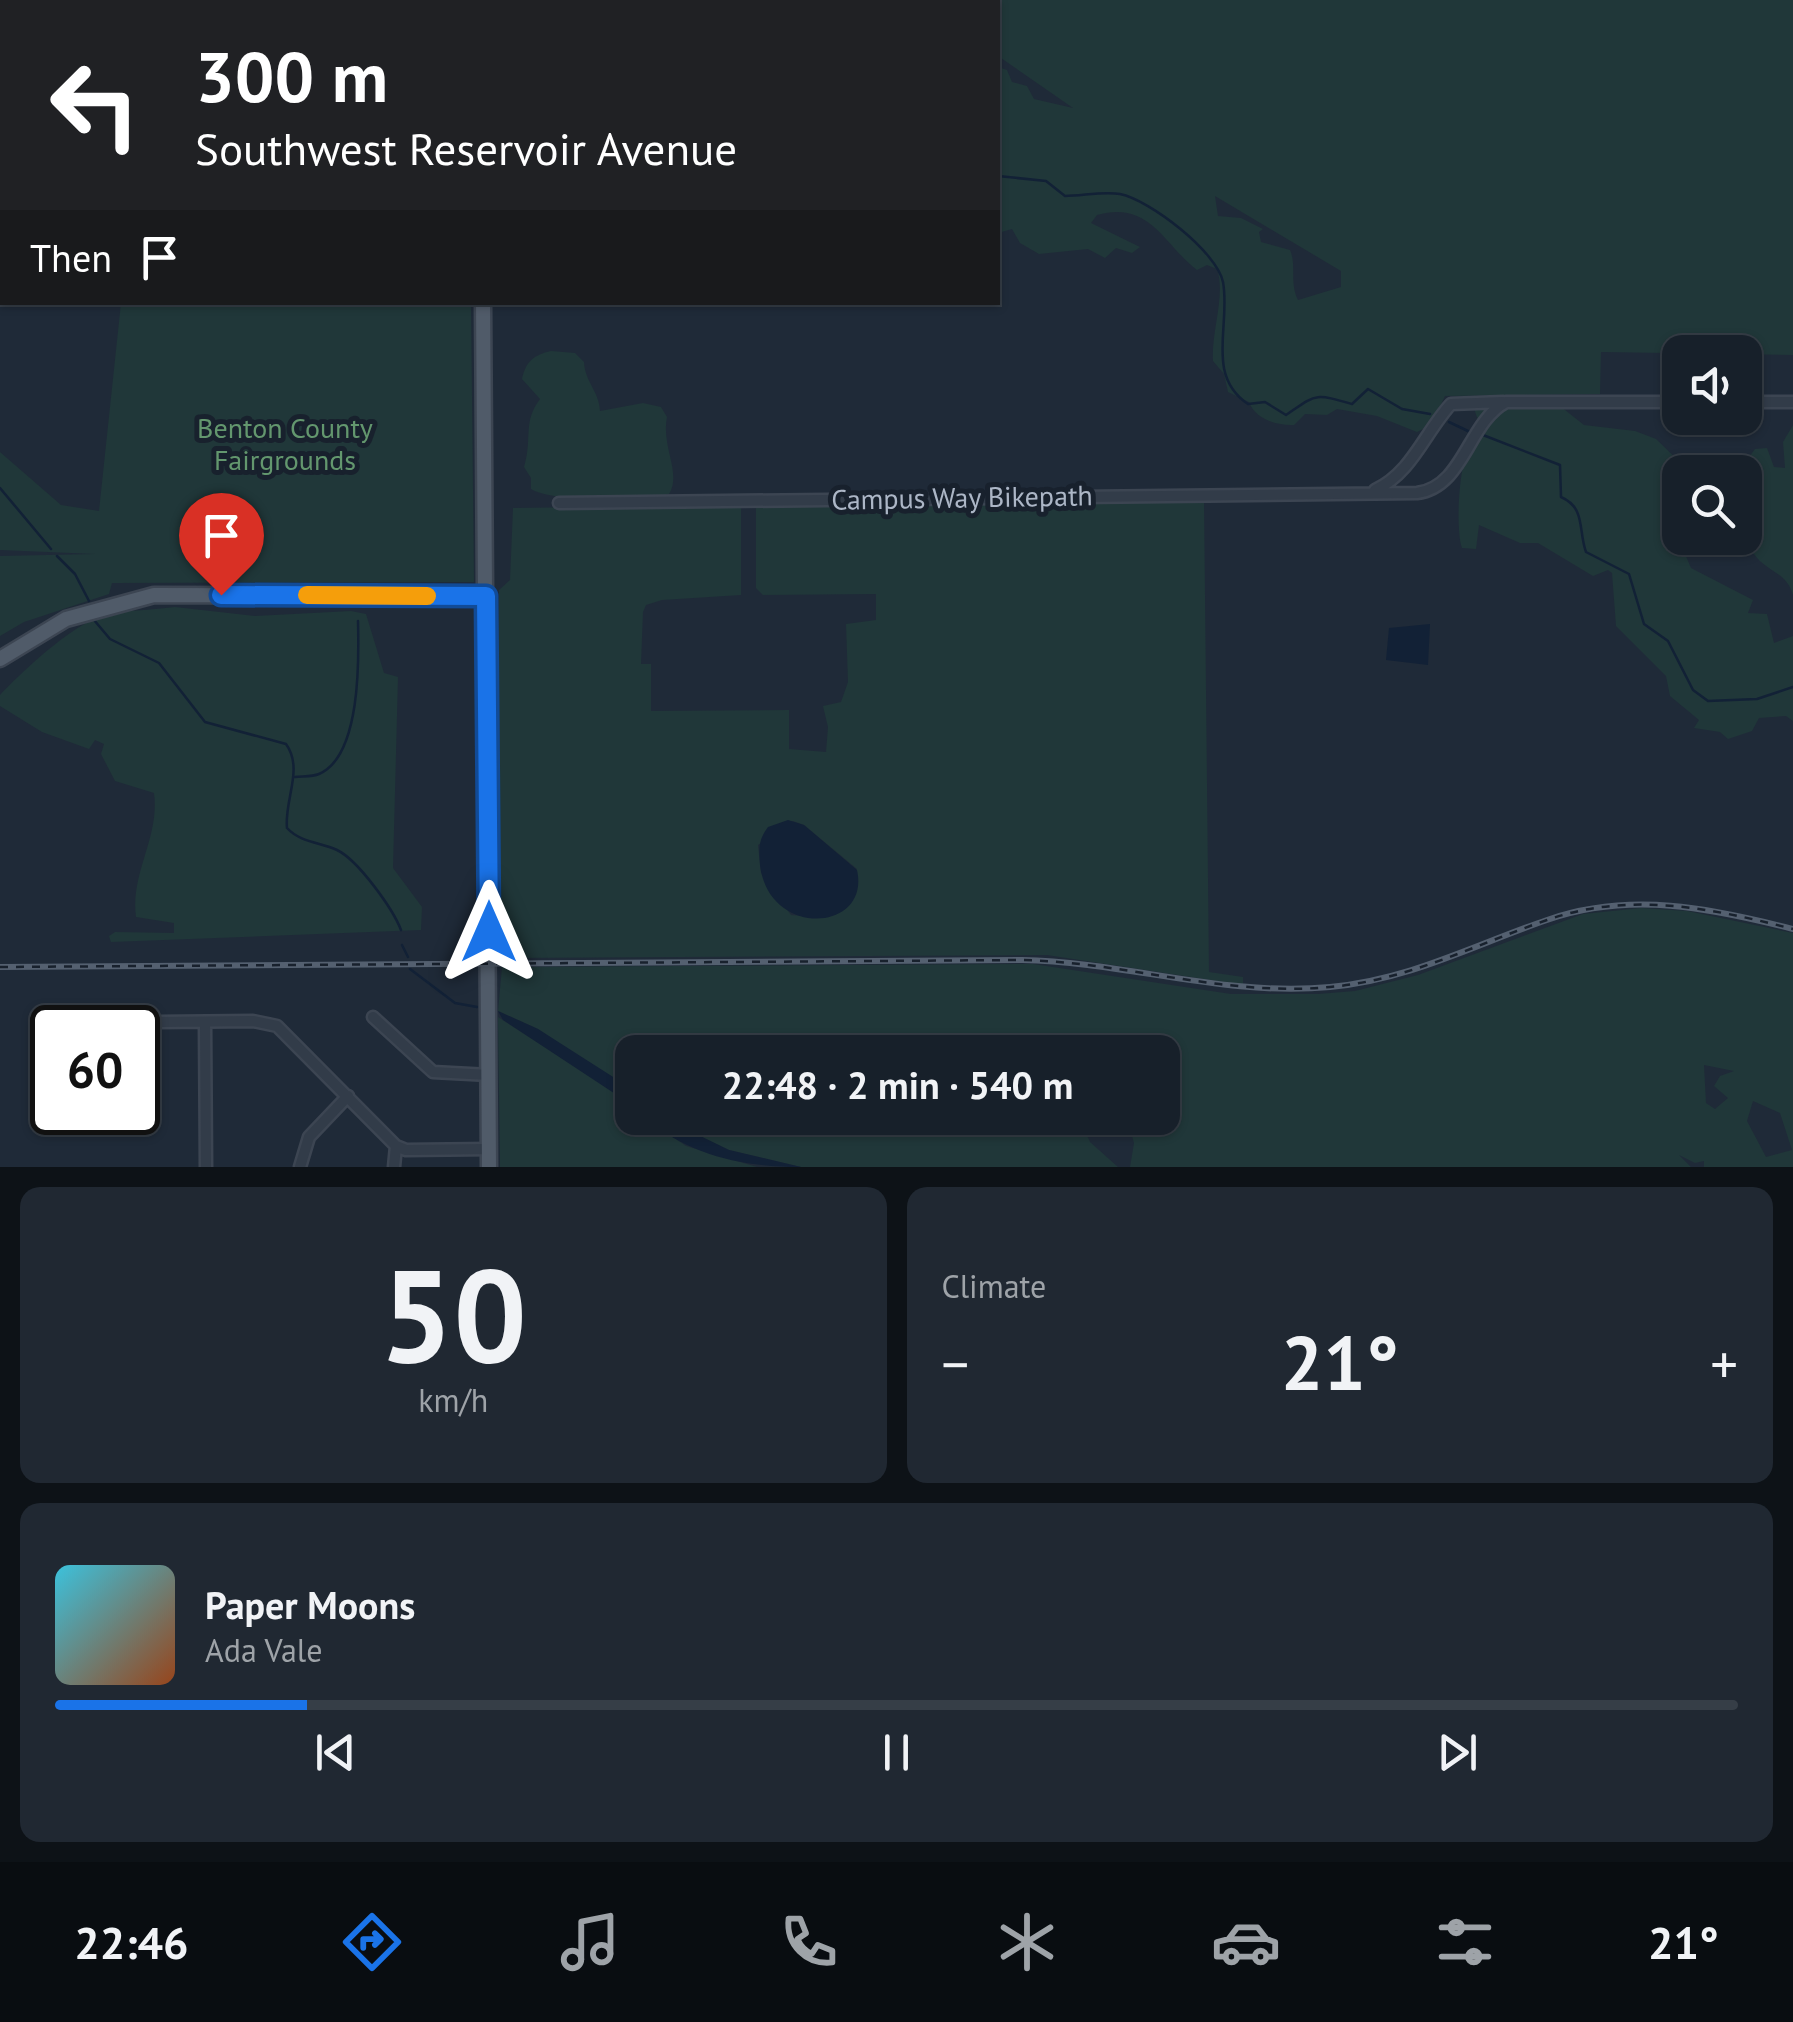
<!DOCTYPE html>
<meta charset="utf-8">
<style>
:root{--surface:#17202a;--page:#202832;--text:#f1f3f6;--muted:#9ea3a8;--line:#363e47;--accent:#1a73e8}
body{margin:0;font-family:"PT Sans",sans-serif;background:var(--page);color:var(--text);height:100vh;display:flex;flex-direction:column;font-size:38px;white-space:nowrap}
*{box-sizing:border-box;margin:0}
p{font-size:32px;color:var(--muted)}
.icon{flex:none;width:55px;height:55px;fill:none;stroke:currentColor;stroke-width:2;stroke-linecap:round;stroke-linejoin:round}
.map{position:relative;height:1167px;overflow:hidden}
.side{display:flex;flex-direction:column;gap:20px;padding:20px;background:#0d1217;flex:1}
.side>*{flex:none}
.top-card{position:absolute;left:0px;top:0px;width:1000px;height:305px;box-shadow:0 2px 8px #0004,0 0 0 2px var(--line);background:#202124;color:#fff;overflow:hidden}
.buttons{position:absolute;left:1662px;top:335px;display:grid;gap:20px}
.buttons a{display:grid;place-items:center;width:100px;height:100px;border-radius:20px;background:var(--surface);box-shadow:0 2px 8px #0004,0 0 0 2px var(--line);font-size:50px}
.speed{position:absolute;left:30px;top:1005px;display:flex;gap:20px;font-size:50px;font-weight:700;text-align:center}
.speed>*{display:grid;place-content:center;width:130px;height:130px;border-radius:50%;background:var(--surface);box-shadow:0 2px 8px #0004,0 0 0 2px var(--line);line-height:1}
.speed .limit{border:5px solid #111;border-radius:15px;background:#fff;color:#111}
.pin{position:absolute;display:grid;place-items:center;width:85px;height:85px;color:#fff;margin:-102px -42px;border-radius:50% 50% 50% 0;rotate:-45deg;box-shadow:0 0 10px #0007}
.pin .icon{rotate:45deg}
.me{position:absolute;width:110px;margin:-55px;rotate:0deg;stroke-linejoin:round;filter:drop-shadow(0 0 8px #0008)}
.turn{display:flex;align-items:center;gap:35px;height:210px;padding:0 30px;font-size:45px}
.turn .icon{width:130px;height:130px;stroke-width:2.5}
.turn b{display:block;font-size:70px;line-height:85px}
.then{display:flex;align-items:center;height:95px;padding:0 30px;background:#0003;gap:20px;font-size:38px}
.big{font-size:75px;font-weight:700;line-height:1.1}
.side .card{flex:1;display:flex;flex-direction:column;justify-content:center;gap:15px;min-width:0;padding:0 35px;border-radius:20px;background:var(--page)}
.side .dial{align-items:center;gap:0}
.dial b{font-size:130px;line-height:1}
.song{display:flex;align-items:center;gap:30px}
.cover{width:120px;height:120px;border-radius:15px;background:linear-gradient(135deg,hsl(190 70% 55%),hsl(20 70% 35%))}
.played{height:10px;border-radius:5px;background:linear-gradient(90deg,var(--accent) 15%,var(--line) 15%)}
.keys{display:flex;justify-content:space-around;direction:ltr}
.heat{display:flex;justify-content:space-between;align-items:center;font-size:55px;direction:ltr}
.side .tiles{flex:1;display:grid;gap:20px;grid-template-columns:1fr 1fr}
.card:last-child{grid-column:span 2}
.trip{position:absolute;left:615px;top:1035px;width:565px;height:100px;border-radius:20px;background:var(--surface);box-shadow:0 2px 8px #0004,0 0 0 2px var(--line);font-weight:700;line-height:100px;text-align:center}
.menu{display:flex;height:160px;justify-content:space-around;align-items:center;background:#090d11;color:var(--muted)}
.menu .icon{width:70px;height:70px}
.menu .active{color:var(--accent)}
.menu b{font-size:45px;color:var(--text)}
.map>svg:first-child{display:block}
</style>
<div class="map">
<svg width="1793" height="1167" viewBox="0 0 1793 1167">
<rect width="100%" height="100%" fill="#1f2a38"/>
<path fill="#203739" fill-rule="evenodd" d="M918,0H1793V355L1601,352L1600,394L1445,396L1431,425L1417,432L1377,416L1337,409L1327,415L1305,414L1294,425C1277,426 1255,419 1249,402L1228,392L1224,374L1213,361C1211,332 1226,295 1217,269L1207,265L1197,270C1164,245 1150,200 1097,215L1091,223L1140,247L1132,253L1116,248L1105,258L1088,249L1039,254L1020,243L1012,229L998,233V67L1007,70L1012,82L1027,86L1034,99L1073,108L998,56V2ZM1215,196L1341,271V287L1298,300C1289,282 1297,266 1290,250L1261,242L1259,232L1263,229L1241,218L1218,216Z
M121,303H471L474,582L112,583L109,594L24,622L0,636V556L95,554L0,550V452L61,505L99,511Z
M551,351L575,353L584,362C585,382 599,391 600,411L643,403L661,407L667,417C661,447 682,473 669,494C643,499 553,503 531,489V478L524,467C533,438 522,423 540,399L522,379C526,361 534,355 551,351Z
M1537,403L1545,409L1560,406L1584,425L1635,431L1656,439L1685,467L1688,472H1680V538H1691L1677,540L1676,550L1685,554L1691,568L1753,600L1748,613L1767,614L1774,643L1793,636V721L1786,716L1759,718L1752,731L1728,739L1720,732L1694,728L1699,720L1670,696L1666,676L1616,626L1612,573L1608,570L1593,576L1538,543H1520L1479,525L1476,549L1462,548C1455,528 1459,460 1471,443C1474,439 1480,438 1483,434L1473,406Z
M1793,425V595C1786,571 1766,572 1754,554L1728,550L1721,538H1745V472H1731L1734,467L1743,465L1755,449L1767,448L1774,467L1785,468L1783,442Z
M1204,501L1209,972L1243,977V985L1047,955L498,958L499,590L510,580L513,508L741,505V595L662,600L646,605L643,612L641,664H651V711L789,710V749L826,752L828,727L823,706L841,702L848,682L846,624L876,620V594L763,595L756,588V505ZM793,821L804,825L857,869L825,918L791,915L761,873L758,845Z
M175,607L255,616L351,611L366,614L384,673L398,677L393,868L422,907L421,930L111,942L109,936L115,932L174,933V923L136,917C130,873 160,837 154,793L115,781L101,754L104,744L95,740L89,749L42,732L0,706V695C25,669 84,612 121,611C138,611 156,609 175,607Z
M1641,908L1687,911L1793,933V1167H1704V1161L1695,1163L1679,1155L1691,1167H1130L1134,1143L1127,1118H1162V1052H632V1093L538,1029L498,1011L502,967L1033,964L1231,994H1318L1355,991L1418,975L1583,914ZM1704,1065L1734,1071L1720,1076L1714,1086L1728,1098L1715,1109L1706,1103ZM1753,1101L1780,1113L1792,1150L1766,1157L1747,1121Z
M498,1017L629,1101L632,1118H646L686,1146L757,1167H500Z
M663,1118H1118L1117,1125L1110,1128L1092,1119L1083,1126L1090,1142L1118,1167H801L729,1150Z"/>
<path fill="#122136" d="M1430,624L1428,665L1386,660L1389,628Z
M788,820L804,825L857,870C871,932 769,939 760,865C759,849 758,840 768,827Z
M498,1011L538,1029L621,1082L632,1093V1105L503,1020Z
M646,1118H663L729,1150L801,1167C745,1167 689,1156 646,1118Z"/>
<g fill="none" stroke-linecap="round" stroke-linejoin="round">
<path stroke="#122136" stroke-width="2.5" d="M823,0L829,2
M998,176L1046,181L1065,196C1082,196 1103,191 1120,194C1150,200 1217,252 1223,282C1231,325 1205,375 1248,404L1265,402L1286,415C1317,394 1313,393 1352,404L1368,389L1402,409L1430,414
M1449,422L1470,432
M1483,435L1560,465L1561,497C1586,508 1578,530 1586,552L1629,574L1644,624L1668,641L1693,690L1708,701L1757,699L1793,687
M0,488L51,549
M57,556L75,574L89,601
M94,620L110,639L159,663L205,722L286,744C304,769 284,800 287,828C301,843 320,842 337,850C358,860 393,909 401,930
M295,777C302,776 312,777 319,774C361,756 359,659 358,621
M402,945L408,957
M410,969L455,1003L477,1007"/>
<g stroke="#3c4552" stroke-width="15">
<path id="minor" d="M1745,402H1793
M1375,490C1412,473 1425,432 1451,404L1503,402
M559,503L1417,493C1464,487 1468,422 1506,402H1680
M373,1017L433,1072L489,1075
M159,1022L253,1021L277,1026L396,1146L406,1150L490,1149
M205,1022L206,1167
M300,1167L309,1137L348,1096
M394,1167L396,1146"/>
</g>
<g stroke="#3c4552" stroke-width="19">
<path id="major" d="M479,0V2
M483,302L489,1167
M0,659L66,619L154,595L487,596"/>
</g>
<use href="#minor" stroke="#323c49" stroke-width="10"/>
<use href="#major" stroke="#505b69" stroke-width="14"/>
<g stroke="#546070" stroke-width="6">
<path id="rail" d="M0,967L1022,960C1126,962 1225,997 1330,987C1409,980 1474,945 1547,920C1630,891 1711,908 1793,929"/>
</g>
<use href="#rail" stroke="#18212d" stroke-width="2.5" stroke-dasharray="8" stroke-linecap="butt"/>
</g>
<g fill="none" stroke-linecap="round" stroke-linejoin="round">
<g stroke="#114b97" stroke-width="25">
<path id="route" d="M221,595L486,596L489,932"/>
</g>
<use href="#route" stroke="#1a73e8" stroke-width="18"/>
<path stroke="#f59e0b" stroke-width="18" d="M307,595L427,596"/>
</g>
<g text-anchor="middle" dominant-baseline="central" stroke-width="10" stroke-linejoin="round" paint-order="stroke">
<g font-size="28" fill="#63976e" stroke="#18212d">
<text x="285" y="427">Benton County<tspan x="285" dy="32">Fairgrounds</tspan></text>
</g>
<g font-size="28" fill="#acb6c6" stroke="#18212d">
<text transform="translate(962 497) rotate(-1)">Campus Way Bikepath</text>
</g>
</g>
</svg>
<div class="buttons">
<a><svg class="icon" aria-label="sound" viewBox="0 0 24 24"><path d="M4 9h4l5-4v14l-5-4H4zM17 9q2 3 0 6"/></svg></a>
<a><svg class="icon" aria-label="search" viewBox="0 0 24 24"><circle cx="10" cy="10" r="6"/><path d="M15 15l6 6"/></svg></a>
</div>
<div class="speed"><div class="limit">60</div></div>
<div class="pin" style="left:221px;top:595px;background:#d93025"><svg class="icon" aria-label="arrive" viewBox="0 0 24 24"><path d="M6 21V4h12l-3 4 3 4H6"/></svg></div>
<svg class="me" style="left:489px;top:932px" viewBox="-20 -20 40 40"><path d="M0-17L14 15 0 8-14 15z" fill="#1a73e8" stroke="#fff" stroke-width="4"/></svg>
<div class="trip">22:48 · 2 min · 540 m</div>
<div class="top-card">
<div class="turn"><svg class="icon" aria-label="left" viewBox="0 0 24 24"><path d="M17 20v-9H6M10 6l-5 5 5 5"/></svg><div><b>300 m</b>Southwest Reservoir Avenue</div></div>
<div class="then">Then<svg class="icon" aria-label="arrive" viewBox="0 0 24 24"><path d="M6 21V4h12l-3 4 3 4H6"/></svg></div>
</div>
</div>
<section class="side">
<div class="tiles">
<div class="card dial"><b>50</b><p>km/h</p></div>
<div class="card"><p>Climate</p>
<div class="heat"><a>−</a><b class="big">21°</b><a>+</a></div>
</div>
<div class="card">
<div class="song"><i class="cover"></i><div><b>Paper Moons</b><p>Ada Vale</p></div></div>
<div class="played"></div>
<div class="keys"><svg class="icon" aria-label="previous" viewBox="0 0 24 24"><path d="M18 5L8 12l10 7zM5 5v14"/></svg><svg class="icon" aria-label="pause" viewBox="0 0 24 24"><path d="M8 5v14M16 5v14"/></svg><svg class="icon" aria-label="next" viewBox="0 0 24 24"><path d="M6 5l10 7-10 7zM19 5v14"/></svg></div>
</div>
</div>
</section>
<nav class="menu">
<b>22:46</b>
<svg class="icon active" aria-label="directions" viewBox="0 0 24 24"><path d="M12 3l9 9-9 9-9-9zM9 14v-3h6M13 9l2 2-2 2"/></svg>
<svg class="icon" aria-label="music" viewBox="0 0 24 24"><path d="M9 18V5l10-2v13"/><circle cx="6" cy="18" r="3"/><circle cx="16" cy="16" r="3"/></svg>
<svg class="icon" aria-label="phone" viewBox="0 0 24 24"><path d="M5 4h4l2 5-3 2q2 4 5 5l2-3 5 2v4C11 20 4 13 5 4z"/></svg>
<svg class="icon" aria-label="climate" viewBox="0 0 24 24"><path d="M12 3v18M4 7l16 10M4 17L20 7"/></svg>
<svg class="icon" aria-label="car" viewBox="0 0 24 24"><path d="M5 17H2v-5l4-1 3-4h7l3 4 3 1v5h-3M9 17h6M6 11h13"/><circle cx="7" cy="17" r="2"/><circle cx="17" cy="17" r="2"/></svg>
<svg class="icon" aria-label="filters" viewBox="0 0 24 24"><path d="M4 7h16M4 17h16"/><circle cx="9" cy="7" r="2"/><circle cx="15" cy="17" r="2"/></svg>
<b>21°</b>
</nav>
